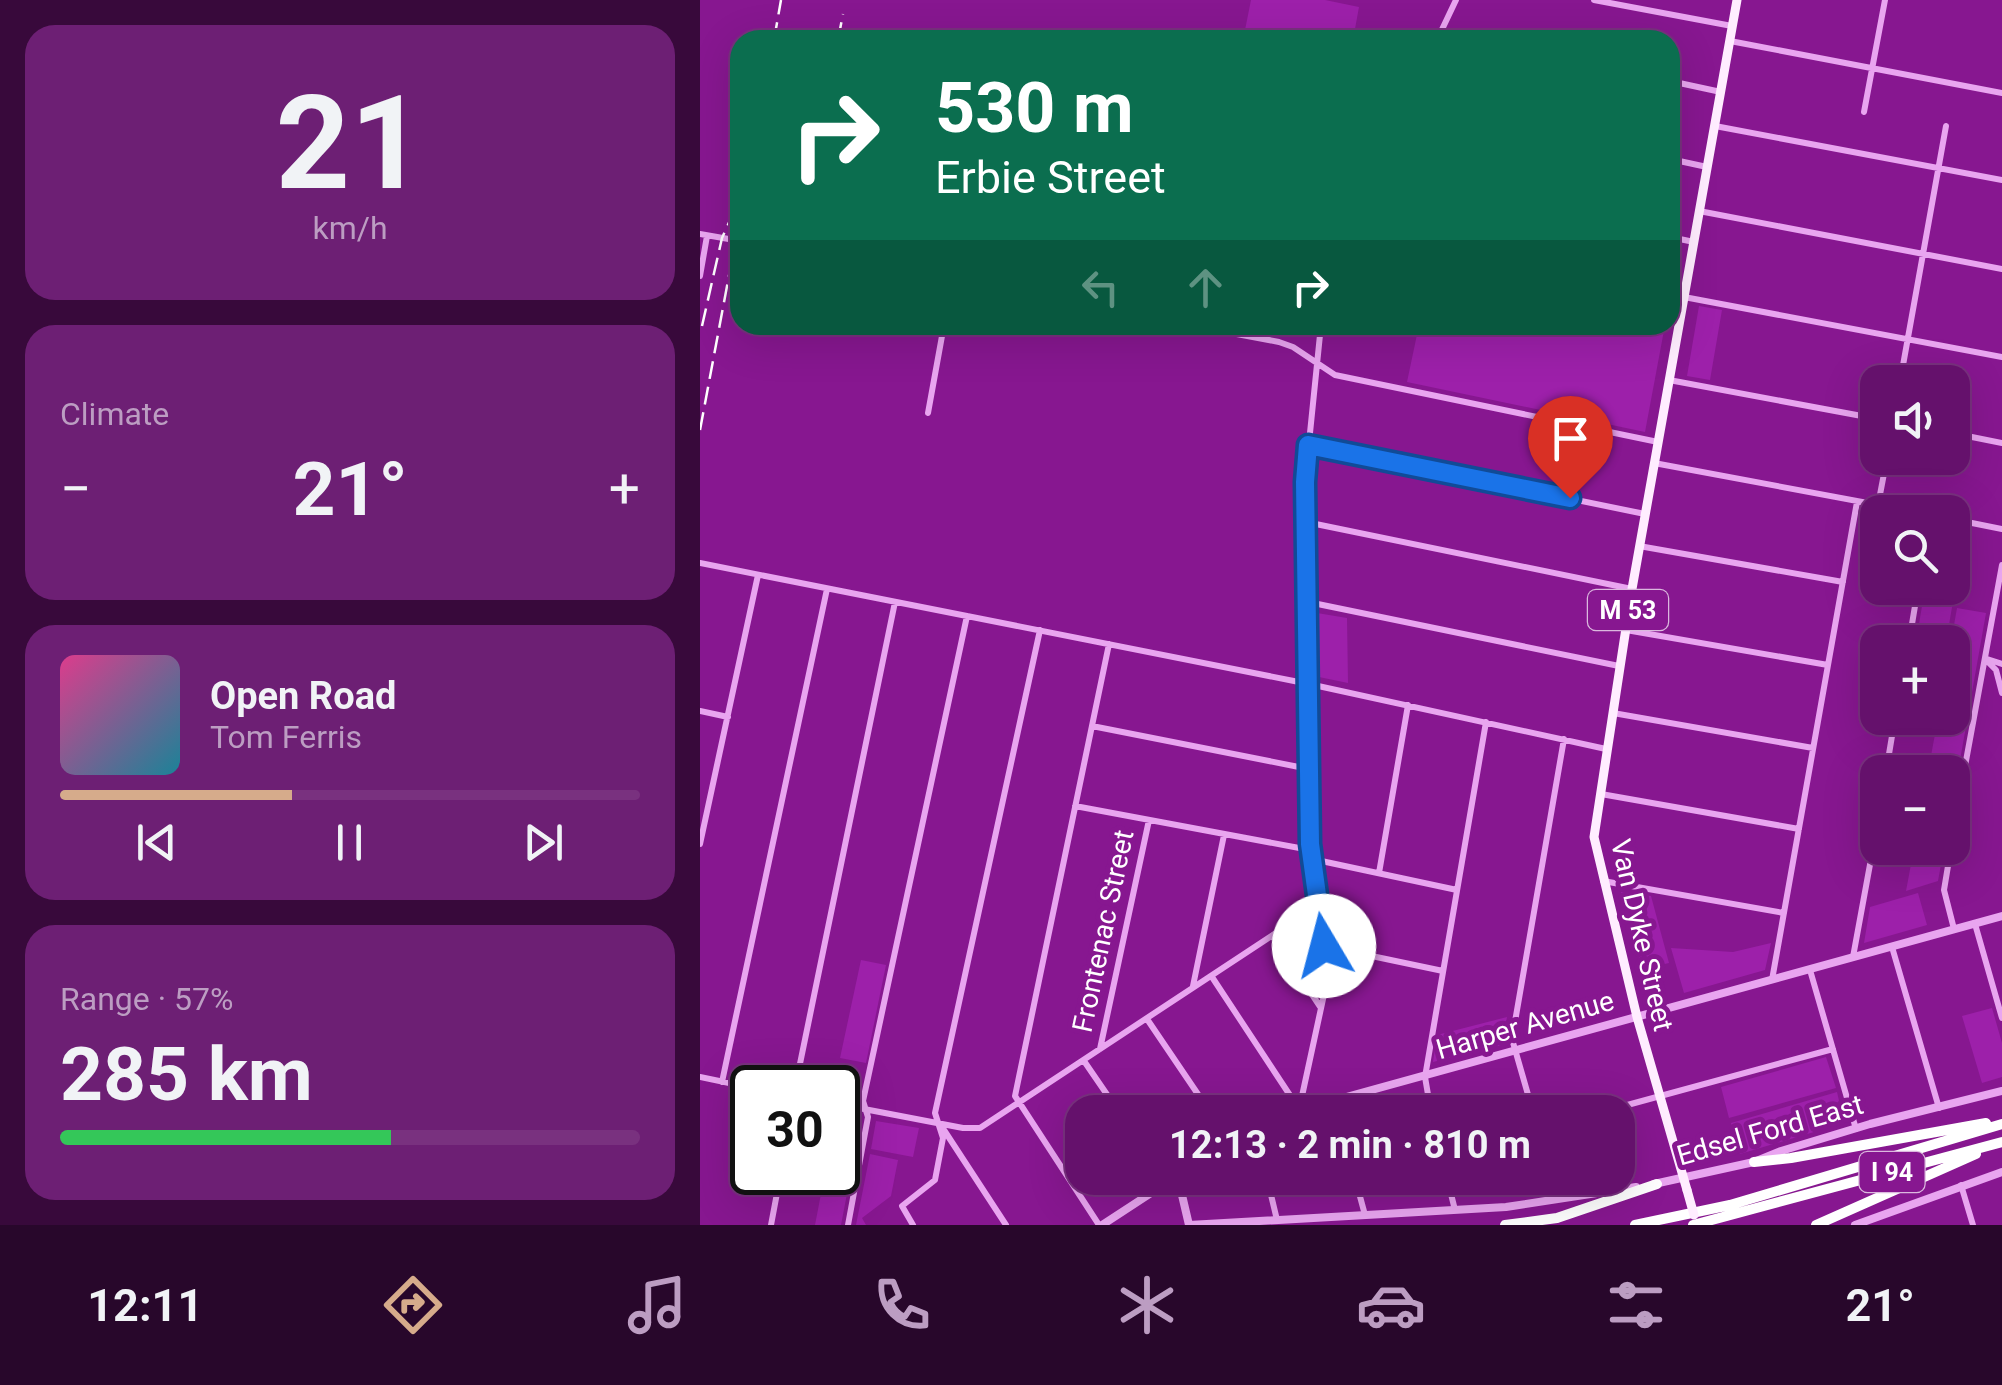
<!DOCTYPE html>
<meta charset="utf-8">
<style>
:root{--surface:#65116c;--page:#6d1f74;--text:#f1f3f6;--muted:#bc9dc2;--line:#79317f;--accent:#d6ab8b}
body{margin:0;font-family:Roboto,sans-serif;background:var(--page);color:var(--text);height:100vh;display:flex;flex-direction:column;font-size:38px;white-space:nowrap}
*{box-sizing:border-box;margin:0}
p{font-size:32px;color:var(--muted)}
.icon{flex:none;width:55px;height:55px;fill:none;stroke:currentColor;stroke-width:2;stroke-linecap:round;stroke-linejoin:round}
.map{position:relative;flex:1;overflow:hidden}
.side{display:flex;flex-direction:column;gap:25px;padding:25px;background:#38093b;width:700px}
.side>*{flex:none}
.top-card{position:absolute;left:30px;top:30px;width:950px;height:305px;border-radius:30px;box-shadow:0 10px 40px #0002,0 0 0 2px var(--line);background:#0b6e4f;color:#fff;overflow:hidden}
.buttons{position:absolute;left:1160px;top:365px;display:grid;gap:20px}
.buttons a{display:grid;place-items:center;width:110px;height:110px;border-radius:20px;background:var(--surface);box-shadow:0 10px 40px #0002,0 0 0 2px var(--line);font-size:50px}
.speed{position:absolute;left:30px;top:1065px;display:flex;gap:20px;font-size:50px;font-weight:700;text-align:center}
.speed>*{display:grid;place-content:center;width:130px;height:130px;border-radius:50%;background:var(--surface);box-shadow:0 10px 40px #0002,0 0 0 2px var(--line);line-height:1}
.speed .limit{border:5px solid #111;border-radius:15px;background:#fff;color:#111}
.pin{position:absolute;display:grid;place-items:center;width:85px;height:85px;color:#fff;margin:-102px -42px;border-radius:50% 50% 50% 0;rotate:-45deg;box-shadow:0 0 10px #0007}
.pin .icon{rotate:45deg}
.me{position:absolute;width:110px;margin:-55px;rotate:352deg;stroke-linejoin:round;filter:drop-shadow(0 0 8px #0008)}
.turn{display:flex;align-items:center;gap:35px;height:210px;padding:0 40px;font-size:45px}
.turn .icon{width:130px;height:130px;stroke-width:2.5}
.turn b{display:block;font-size:70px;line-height:85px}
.lanes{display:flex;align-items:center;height:95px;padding:0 40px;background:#0003;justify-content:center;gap:50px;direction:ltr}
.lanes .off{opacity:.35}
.big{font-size:75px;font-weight:700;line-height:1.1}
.side .widget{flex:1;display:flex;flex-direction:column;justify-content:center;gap:15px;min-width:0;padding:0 35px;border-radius:30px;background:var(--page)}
.side .dial{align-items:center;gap:0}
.dial b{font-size:130px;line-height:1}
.song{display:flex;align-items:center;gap:30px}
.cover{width:120px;height:120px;border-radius:15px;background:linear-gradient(135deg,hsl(330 70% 55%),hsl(190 70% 35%))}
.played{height:10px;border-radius:5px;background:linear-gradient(90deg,var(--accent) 40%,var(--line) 40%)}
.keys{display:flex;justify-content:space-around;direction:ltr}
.heat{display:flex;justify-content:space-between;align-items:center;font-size:55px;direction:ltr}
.charge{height:15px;border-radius:8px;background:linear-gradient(90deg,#34c759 57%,var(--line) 0)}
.trip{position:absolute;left:365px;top:1095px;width:570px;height:100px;border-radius:30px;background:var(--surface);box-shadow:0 10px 40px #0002,0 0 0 2px var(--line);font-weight:700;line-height:100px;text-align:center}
.tabs{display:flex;height:160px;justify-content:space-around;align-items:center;background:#28072b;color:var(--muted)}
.tabs .icon{width:70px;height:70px}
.tabs .active{color:var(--accent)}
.tabs b{font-size:45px;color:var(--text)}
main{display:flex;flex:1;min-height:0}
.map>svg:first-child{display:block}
</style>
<main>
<section class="side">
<div class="widget dial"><b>21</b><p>km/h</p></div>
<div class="widget"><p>Climate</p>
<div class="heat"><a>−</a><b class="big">21°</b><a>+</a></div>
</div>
<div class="widget">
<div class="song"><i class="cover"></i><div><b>Open Road</b><p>Tom Ferris</p></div></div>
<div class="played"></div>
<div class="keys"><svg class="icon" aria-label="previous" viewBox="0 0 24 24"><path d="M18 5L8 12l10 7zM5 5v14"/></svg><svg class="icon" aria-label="pause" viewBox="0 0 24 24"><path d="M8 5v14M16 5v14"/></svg><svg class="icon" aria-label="next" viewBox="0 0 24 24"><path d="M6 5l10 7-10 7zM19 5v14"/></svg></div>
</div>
<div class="widget"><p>Range · 57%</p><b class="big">285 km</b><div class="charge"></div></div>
</section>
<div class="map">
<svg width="1302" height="1225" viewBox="0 0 1302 1225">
<rect width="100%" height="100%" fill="#871790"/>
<path fill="#9d20aa" d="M551,0H625L659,7L653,40H543Z
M999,306L1022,310L1010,380L987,376Z
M719,325H965L945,432L707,382Z
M1253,566L1259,567L1246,642H1216L1225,588H1252Z
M1257,608L1286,613L1253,800L1252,772H1228L1238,718H1252L1251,642Z
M617,613L647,618L648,683L619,677Z
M1214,848H1244L1238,881L1206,891Z
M921,892L951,896L969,963L942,969Z
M1218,893L1227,925L1164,943L1170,907Z
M1071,943L1065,970L984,993L971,948L1033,952Z
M161,960L186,965L166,1063L140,1058Z
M1292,1008L1302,1043V1077L1282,1083L1262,1016Z
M807,1017L802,1045L733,1062L737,1035Z
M1126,1057L1136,1088L1029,1118L1021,1087Z
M1137,1092L1144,1123L1040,1154L1031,1123Z
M176,1121L219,1128L213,1157L171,1149Z
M138,1148L155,1152L141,1225H115L125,1173L138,1172Z
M170,1154L198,1160L191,1196L162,1218L166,1225H156Z"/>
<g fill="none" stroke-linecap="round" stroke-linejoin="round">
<path stroke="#e9a5f0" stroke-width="6" d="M894,0L1032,26
M741,32L769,40
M737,40L756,0
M1030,41L1302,93
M970,81L1021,92
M1164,112L1185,0
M1015,126L1302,180
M970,159L1007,167
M999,211L1302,269
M0,234L40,241
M970,237L994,242
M0,276L7,236
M984,297L1302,357
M489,325L579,342L593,347L635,375L958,442
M969,380L1178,419
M1200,382L1246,126
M228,413L244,325
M1252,433L1302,443
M608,445L945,514
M954,463L1216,512
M1178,505L1187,458
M1252,519L1302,529
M606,522L932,589
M939,546L1143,582
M0,563L609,684L906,749
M608,602L919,666
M926,630L1128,665
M1209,642L1218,588
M1287,659L1302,664
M1286,660L1296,670L1302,693
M0,711L28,717
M913,713L1113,748
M392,726L609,769
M1186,772L1195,718
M901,794L1099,829
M375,806L610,850
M1252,837L1302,565
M0,844L58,575
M1251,848L1244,890L1254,929
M612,859L757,890
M679,873L708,705
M903,881L1084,913
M1275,924L1302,1018
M573,936L621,1008
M624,946L743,971
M1192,947L1239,1108
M1153,957L1178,821
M1110,970L1156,1129
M512,977L599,1109
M1072,980L1157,502
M493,986L524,835
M447,1019L510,1112
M400,1049L449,820
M384,1061L419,1112
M0,1077L53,1088
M22,1082L127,589
M95,1088L195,602
M636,1102L639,1112
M138,1104L263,1128H280L617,906
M599,1110L628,976L610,844L605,482L621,325
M909,1110L1133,1049
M731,1112L725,1077L786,722
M833,1112L812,1039L864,739
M244,1130L306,1225
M567,1178L577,1220
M655,1178L665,1215
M747,1178L755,1210
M849,1178L854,1200
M1261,1185L1273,1225
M71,1225L81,1172
M148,1225L168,1117L163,1101L267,616
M213,1225L202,1206L235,1180L243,1138L235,1113L340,630
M399,1225L315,1096L409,644"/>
<path stroke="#e9a5f0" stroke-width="8" d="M592,1112L1302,916
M478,1178L489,1225
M954,1184L1054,1162L1081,1151L1170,1124L1302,1091
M402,1225L474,1178
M489,1225L806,1207L936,1187
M1155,1225L1302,1172"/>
<path stroke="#ffedff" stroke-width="9" d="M987,1190L937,1017L894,837L932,589L1037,0"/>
<path stroke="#fff" stroke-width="10" d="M1054,1162L1091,1158L1286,1123
M805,1225L857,1218L957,1184
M935,1225L1030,1205L1302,1124
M993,1225L1302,1142
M1116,1225L1276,1154"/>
<path stroke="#fff" stroke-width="2.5" stroke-dasharray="18 8" stroke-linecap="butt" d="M74,40L81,0
M138,40L143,14
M2,326L22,238L40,198
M0,430L40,217"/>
<path stroke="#ffedff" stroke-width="9" d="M987,1190L994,1215"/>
</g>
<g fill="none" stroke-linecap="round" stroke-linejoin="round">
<g stroke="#114b97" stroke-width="25">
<path id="route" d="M624,946L610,844L605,482L608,445L870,498"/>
</g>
<use href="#route" stroke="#1a73e8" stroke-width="18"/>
</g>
<g text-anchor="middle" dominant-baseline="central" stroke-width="10" stroke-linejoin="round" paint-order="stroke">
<g fill="#871790" stroke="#dbb9de" stroke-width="2.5">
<rect x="888" y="590" width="80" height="40" rx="8"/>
<rect x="1159.5" y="1152" width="65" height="40" rx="8"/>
</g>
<g font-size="25" font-weight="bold" fill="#fff">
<text x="928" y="610">M 53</text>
<text x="1192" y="1172">I 94</text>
</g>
<g font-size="28" fill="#fff" stroke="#871790">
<text transform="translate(403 931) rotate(-78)">Frontenac Street</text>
<text transform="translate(942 935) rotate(77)">Van Dyke Street</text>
<text transform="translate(825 1025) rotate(-16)">Harper Avenue</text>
<text transform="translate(1070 1130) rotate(-16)">Edsel Ford East</text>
</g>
</g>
</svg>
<div class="buttons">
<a><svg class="icon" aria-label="sound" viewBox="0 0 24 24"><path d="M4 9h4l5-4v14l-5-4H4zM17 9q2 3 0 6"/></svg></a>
<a><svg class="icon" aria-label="search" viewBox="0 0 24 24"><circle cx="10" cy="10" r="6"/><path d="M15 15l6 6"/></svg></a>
<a>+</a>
<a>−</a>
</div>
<div class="speed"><div class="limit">30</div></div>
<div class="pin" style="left:870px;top:498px;background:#d93025"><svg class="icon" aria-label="arrive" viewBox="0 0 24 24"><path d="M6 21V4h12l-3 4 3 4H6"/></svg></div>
<svg class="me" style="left:624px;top:946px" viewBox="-20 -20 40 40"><circle r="19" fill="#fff"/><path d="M0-13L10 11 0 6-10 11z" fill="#1a73e8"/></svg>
<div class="trip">12:13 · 2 min · 810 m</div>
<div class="top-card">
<div class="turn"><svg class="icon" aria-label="right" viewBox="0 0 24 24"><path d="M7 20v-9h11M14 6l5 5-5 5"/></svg><div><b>530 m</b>Erbie Street</div></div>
<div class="lanes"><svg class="icon off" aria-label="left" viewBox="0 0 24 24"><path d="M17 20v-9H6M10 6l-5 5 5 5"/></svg><svg class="icon off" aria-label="ahead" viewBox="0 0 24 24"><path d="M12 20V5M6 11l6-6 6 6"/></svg><svg class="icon" aria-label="right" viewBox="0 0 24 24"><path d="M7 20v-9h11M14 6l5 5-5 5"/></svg></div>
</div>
</div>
</main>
<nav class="tabs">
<b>12:11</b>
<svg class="icon active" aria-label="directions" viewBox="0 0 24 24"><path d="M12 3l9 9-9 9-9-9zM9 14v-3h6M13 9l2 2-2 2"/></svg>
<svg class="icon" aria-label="music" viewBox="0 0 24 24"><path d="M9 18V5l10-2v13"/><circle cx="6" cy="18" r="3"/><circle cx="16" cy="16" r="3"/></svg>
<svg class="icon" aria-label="phone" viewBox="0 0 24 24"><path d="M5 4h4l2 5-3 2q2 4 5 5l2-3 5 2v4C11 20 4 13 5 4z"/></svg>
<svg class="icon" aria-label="climate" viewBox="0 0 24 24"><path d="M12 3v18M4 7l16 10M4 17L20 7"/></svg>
<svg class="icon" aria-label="car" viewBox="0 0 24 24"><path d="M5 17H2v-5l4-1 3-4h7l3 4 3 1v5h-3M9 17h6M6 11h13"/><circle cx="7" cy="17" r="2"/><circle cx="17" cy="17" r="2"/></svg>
<svg class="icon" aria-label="filters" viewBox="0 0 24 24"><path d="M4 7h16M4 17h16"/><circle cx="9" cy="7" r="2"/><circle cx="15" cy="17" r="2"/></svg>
<b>21°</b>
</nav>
